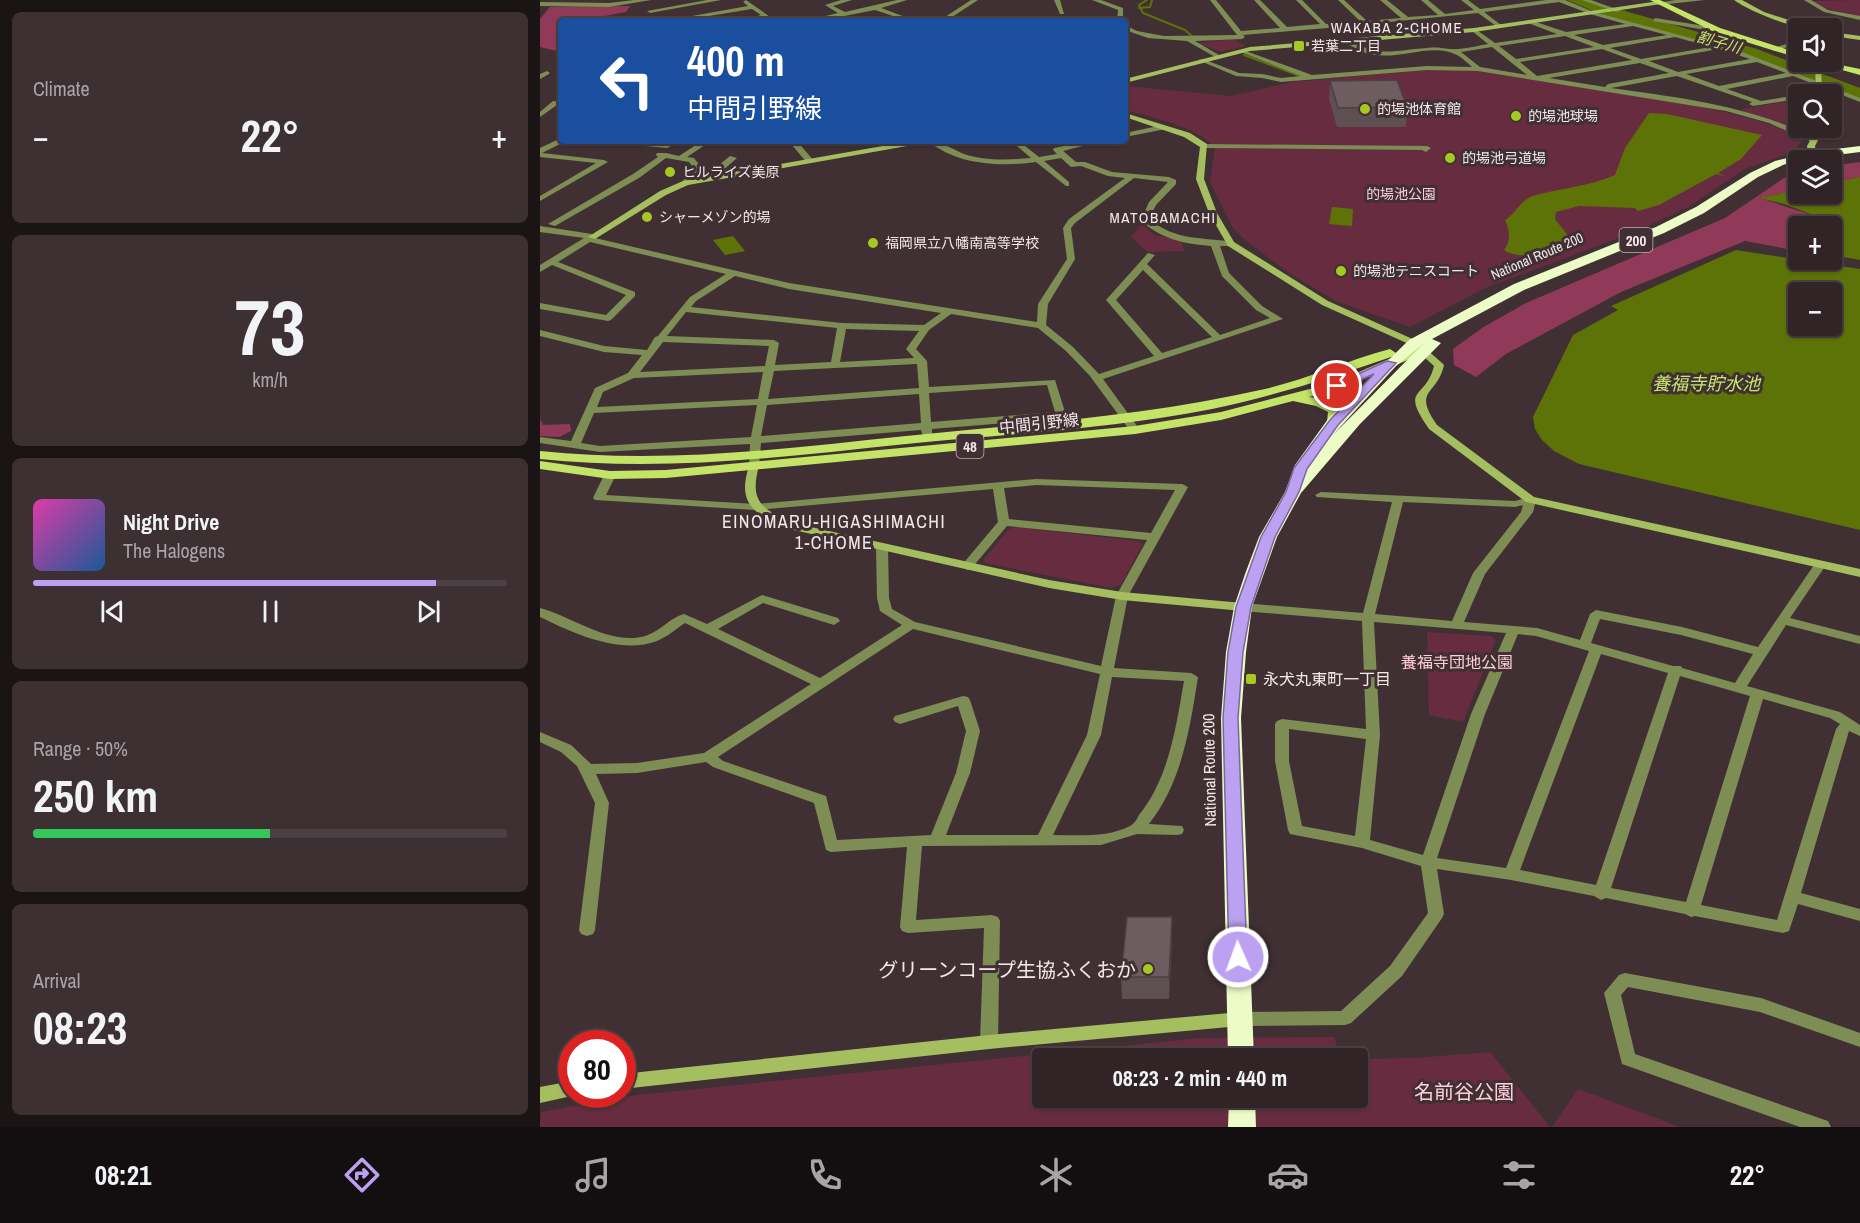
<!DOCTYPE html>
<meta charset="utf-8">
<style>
:root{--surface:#302427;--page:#3c3033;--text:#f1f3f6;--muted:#a8a4a7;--line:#4b4144;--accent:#bca0f2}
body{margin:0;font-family:"Archivo Narrow","Noto Sans JP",sans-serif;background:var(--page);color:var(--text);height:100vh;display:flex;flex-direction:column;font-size:22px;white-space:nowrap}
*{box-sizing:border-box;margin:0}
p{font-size:20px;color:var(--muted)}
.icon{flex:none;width:33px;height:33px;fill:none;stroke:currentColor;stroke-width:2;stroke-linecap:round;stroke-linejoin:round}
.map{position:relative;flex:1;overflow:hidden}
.sheet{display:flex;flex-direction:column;gap:12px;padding:12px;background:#1a1415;width:540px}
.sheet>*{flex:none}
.banner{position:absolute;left:18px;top:18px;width:570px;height:126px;border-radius:6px;box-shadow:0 2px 4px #0004,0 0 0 2px var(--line);background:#1a4fa0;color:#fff;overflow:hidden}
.buttons{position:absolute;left:1248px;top:18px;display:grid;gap:12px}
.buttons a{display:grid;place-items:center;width:54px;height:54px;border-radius:6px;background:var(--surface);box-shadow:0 2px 4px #0004,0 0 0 2px var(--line);font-size:30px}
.speed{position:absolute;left:18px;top:1030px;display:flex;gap:12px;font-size:30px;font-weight:700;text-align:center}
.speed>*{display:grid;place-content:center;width:78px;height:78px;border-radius:50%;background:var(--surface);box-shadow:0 2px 4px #0004,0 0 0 2px var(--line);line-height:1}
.speed .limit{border:9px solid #d22;background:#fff;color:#111}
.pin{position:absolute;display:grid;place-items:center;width:51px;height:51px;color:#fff;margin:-26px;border:3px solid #fff;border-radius:50%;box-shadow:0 2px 6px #0007}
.me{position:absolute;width:66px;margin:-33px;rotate:358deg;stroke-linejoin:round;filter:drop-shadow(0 0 4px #0008)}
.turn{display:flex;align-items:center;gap:21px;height:126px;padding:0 30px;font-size:27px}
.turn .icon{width:78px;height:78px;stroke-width:2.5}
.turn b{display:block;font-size:42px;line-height:51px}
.big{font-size:45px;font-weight:700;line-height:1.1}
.sheet .card{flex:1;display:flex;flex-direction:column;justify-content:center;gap:9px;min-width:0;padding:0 21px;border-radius:9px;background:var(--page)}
.sheet .dial{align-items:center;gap:0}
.dial b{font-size:78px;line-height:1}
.song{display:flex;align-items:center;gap:18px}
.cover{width:72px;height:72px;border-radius:9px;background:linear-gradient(135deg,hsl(320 70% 55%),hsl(210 70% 35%))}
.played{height:6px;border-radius:3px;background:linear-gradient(90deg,var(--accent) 85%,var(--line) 85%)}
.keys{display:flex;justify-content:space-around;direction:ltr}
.heat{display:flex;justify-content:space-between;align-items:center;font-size:33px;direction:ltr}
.charge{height:9px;border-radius:4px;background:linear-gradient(90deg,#34c759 50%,var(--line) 0)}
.trip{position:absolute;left:492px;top:1048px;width:336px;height:60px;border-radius:6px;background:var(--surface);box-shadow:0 2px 4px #0004,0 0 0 2px var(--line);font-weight:700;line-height:60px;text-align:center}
.tabs{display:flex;height:96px;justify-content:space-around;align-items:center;background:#130e10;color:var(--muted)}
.tabs .icon{width:42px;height:42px}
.tabs .current{color:var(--accent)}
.tabs b{font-size:27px;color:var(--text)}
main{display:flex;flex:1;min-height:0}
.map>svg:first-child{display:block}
</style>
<main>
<section class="sheet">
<div class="card"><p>Climate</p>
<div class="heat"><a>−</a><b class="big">22°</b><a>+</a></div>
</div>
<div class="card dial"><b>73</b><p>km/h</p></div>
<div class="card">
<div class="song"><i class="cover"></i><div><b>Night Drive</b><p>The Halogens</p></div></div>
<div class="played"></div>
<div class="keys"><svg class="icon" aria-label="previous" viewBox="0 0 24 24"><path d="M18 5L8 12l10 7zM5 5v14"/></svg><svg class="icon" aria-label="pause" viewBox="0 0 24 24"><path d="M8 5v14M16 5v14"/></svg><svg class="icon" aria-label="next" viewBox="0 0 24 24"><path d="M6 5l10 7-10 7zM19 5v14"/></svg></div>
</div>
<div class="card"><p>Range · 50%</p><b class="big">250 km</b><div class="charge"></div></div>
<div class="card"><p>Arrival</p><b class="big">08:23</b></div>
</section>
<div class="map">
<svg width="1320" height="1127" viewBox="0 0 1320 1127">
<rect width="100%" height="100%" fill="#403034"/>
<path fill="#682c41" d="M1320,0V17L1282,7L1272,1Z
M693,39L705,46L681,52L658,43Z
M886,70C903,70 920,68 937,70C984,74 1241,112 1262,141L1253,152L1205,169L1150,206L1100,230L945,288L870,327L796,301L749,273L704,239L693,228L670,182L675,148C659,127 610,117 585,110L586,86L691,96L753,82Z
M1258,99V128H1272V130L1263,131L1202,112L1203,109Z
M602,224L614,235L642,240L644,251L608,252L591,237Z
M475,527L598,541L603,544L581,585L571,588L445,563L444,559L469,529Z
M887,632L951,636L956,640L923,722L889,715Z
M795,1037L798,1059H502V1098H818V1059L874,1058L950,1052L1010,1127H0L1,1112L97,1095L660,1038Z
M1038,1089L1140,1127H1012Z"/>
<path fill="#903959" d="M90,6L86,12L39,21H21V52L0,47V19L10,7Z
M1320,162V177L1292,183V166Z
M1258,173V190L1220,198L1278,217L1280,226H1258V251L1205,241L1081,292L966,354L936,377L914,365L913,349L942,328L986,303L1185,218L1244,178Z
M0,419L3,425L30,424L31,431L19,437L0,436Z"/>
<path fill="#5d7207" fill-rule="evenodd" d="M1109,113L1127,114L1222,135L1201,159L1178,173L1185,176L1176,174L1119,205L1098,211L1095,208L1039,206L1016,212L1015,219L1030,238C1009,247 986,264 964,250C971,241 970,230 965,220C976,214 980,200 993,196C1020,188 1048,187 1075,175L1085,148Z
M1320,177V260L1292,255V226H1280L1278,217L1244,204L1219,198L1258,190V194H1292V183Z
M792,207L813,209L812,226L789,224Z
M193,236L205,251L185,255L173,240Z
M1196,250L1320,269V530L1039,464L1014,451L1002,440L995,429L993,417L1033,335L1078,310L1071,306ZM1292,292V326H1258V292Z"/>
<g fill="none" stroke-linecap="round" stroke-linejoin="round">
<path stroke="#5d7207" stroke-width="2" d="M607,0L599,5L603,13L645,30L653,37
M599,8L610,7L612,0
M704,55L760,76"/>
<path fill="#5d7207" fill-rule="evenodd" d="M1027,0H1047L1217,49L1320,88V99L1207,55L1068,17Z"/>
<path fill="#7d8d54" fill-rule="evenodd" d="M94,0H111L69,7L0,6V2L69,3Z
M167,0H181L110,13L107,11Z
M206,0L236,21H229L225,18L198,21L221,15L212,9L138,21H124L208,6L203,2Z
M301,0H312L293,6L305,12L357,0H367L341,8L376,21L360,19L336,21L353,16L335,10L278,21H265L298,13L285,5Z
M431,0H438L409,19L392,21L405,17Z
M514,0H520L524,14H520Z
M552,0H561L583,8V21H577L578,10Z
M670,0H676L701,31L740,28L714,0H720L747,27L780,24L756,0H762L786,24L820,21L798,0H804L827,21L861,18L840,0H847L868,17L898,15L881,0H888L905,14L934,10L921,0H928L940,9L1006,0H1025L1054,12L1202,52L1320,98V102L1253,76L1187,89L1221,101L1258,95V99L1213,106L1209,104L1212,102L1137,76L1071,88C1142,98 1212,106 1277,139L1278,141L1274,143L1229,123L1186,111L938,71L887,70L741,82L722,78L696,76L658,60L663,59L699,73L722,74L741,78L761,76L698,51L703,50L772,75L887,66L932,67C927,63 923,58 917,55C883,38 844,74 804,41L809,40C840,58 854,50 887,48C895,47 902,48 910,49C922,50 936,46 948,44L932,31V29L934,28L955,43L1017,34L988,23L990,20L1026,32L1085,24L1050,14L1019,2L944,12L961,25L962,26L959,28L938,13L830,24L844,37V39L842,40L824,25L703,35L705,37L702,39L655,41L679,55L680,56L677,58L647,41L608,38L585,30V25L597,31L624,36L697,35ZM1093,26L1127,35L1063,45L1034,35ZM1025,36L1054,47L976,59L959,46ZM1135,37L1171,47L1101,59L1070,48ZM952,47L987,75L940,67L921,52ZM1062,49L1092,60L997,76L980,62ZM1179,49L1210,59L1138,72L1109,61ZM1217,62L1246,73L1179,86L1146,74ZM1100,63L1129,73L1068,84L1065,87L1009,78Z
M1042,0H1051L1081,11L1076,12Z
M1136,0H1165L1119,5L1116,3Z
M1264,0H1271L1288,10L1320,16V20L1284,12Z
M1115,18L1177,28L1180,30L1177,32L1113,21Z
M1258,40V44L1234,51L1231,49Z
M7,71L10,73L9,74L0,79V74Z
M13,101L21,102V106L17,105L0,117V112Z
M623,125L627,127L626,129L585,137V133Z
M21,138V141L24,142L2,153L64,160L68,162L0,201V196L56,163L0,157V148Z
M68,141L127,144L131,146L127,148L72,143Z
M162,141H171L147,157L154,158L160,166L149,185L142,183L152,166L149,162L126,158L99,178L15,226L8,224L93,174L118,157L116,155L117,153H126L139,156Z
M234,141H257L274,161L267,163L252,145Z
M388,141C401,141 412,149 424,154C445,161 469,160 491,158L477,146L476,144L480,142L499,157L517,154L513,150L514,148L548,141H562L523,151L536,162H545L572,172L629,177L636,180V184L616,205L609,219C635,241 663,237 694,242V246H680L689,273L722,306L743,319L563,379L600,430L595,433L591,432L550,376L526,351L498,328L411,314L389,330L376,349L387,361L389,387L515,380L526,415V422H518L516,419L392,429V434L387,437L383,436L381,430L221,443L219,466L214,469L209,466L210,444L60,452L0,443V437L31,441L55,388L88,373L102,355L64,352L0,336V330L64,346L107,350L115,337L118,336L150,297L186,274L50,242L18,262L95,292V296L71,320L68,321L0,309V303L66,315L86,295L12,265L0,272V265L44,238L0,232V226L52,234L55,235V238L249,283L497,322L498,304L527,259L523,228L529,219L585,178L568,176L541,166L531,167L521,158L504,161L529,182V186H526L496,162C460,167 417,165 388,141ZM594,178L628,182L609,202L601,220C619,239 646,244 671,246L682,276L716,310L730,318L680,335L607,264L615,255L608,253L566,300L614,356L559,374L533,347L506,325L508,304L535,259L531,228L535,223ZM603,270L672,337L622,353L576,300ZM195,276L249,289L401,313L384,325L302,323L151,307L156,301ZM146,312L297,328L291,362L235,365L239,343L234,340L127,336ZM306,329L379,331L366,349L374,358L300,362ZM123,342L229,346L225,366L100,372ZM377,364L379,388L228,399L234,371ZM223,372L218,399L57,407L63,392L94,378ZM507,385L515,412L391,422L389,393ZM379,394L381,423L221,436L227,405ZM217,405L211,437L60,446L41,443L54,413Z
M661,144L887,146L891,148L886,152L882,150L664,148L660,146Z
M190,156L197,158L173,179H167V175Z
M70,472L76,475L66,495L215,504L496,479L642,484L648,487L588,596L574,668L651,673L658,677C650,728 642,782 609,824L642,826L644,830L642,834L637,835L597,834L561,845L382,846L376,920L452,915L458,917L460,921L458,1042L455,1047L449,1049L443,1047L440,1042L444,928L368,933L362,931L360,927L367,847L291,852L286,850L274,803L173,767L166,762L97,773L56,774L69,803L55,930L53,934L47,936L41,934L39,930L55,803L37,766L21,752L0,742V732L31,745L51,764L97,763L164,753L271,684L145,623C136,629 127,637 117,641C80,655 33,633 0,617V608C32,616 72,648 108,635C121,630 130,618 144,614L167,624L222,595L298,618L300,621L294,625L223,603L178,629L280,678L362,625L340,611L337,598L336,548L342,544L348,548L349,598L352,609L375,622L561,666L576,596L607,540L467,526L431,569L427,570L421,566L458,522L453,489L215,510L55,500L53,498L64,475ZM496,485L635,490L611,533L469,519L464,488ZM373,629L560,674L547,735L498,835H406L430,773L440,731L430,700L428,697L423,696L355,716L353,719L355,722L360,724L418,706L426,731L416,773L391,835L297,840L286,796L183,761L178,757ZM572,677L644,681C636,727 629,778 599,815C597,819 594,824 590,826C567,838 538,835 513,835L561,735Z
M781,492L975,501L990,497L994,498L996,500L993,512L945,574L924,622L997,628L1040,640L1050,614L1056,610L1142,627L1218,647L1276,562H1284L1286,565L1250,618L1320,636V644L1246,625L1207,686L1300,712L1320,725V736L1309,731L1261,893L1320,909V921L1258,904L1249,931L1243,933L1155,916L1151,917L1145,914L1066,898L1061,900L1054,896L971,880L897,869L904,914L902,918L862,976L811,1023L805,1025L700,1026L694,1024L692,1019L694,1014L700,1012L801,1011L850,966L888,913L881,866L822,848L755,835L750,834L748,830L735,761V724L737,721L742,719L826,729L822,621L703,611L697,607L703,603L823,613L852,502L777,497L775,495ZM863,502L975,507L983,505L981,512L933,573L912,621L835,614ZM1060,619L1141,635L1213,654L1195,683L1142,668L1141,666H1133L1051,643ZM834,622L966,633L931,714L883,855L830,840L840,735ZM978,634L996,636L1049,651L966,868L897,858L945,714ZM1061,654L1128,673L1056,885L980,870ZM1140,676L1210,696L1146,902L1071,888ZM1223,699L1290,718L1300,724L1296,729L1237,920L1161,905ZM749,729L826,739L815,836L762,826L749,761Z
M1085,973L1221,998L1320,1033V1047L1220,1012L1088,987L1081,995L1095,1054L1288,1121L1291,1127H1260L1082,1064L1064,993L1079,975Z"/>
<path fill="#a5be60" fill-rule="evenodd" d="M1194,0H1202L1224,12L1273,28C1255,30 1209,11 1194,0Z
M1119,1L1121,4L934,32L710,51L585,83V79L710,47L934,28Z
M1292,32L1320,36V40L1292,36Z
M1275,62H1281L1282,94H1276Z
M585,113L650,133L667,144L664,179L677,213L694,242L788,301L877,341L902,363L904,365C897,396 872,389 897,425L994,497L1320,569V577L986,502L889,429C859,386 886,400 894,366L871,345L782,305L688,246L669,213L656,179L660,147L644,137L585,117Z
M1277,128H1284L1275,146L1276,154L1285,157V160H1279L1268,155L1267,146Z
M371,141H388L384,143L148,185L126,195L55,239L48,237L120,191L143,181Z
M214,463L219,466C209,502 222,509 253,523L509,580L582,592L703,603L709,607L703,611L582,600L509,588L245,528C213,513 197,503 209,466Z
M700,1012L706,1014L708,1019L706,1024L700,1026L449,1049L82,1089V1074L449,1035Z
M32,1081V1095H36L0,1103V1087Z"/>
<path fill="#c4e468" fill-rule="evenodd" d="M1110,0H1120L1180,28L1258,53V58L1174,32Z
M1273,62H1286L1320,69V75Z
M882,345L888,349L886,352L801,389L769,397L784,399L799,407L801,422L794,426L787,422L788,412L776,406L753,401L681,420L595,434L126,478L70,479L0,469V461L70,471L126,470L595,426L681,412L793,383Z
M850,349L856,353L854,356C794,377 734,396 672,409C571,429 468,434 366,444C242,457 125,472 0,459V451C125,464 242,449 366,436C486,424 606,416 725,389C768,379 808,360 850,349Z"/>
<path fill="#ecfcc6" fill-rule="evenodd" d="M1320,146V152L1258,160L1243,165L1218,177L1164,213L1124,233L984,290L892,339L901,343L820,424L761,493L737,537L712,607L706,652L701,718L714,1059H688L681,718L686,652L694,607L705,574L719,537L745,492L755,465L788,419L869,340L974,284L1116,227L1156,207L1210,173L1235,161L1272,152ZM883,344L793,435L856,366Z
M689,1098H715L716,1127H688Z"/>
</g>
<path fill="#5e4f53" d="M790,81L867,107L866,127H797L789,99Z
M632,917V939L629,999H582L581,977Z"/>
<path fill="#4c4043" d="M632,917V939L629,999V977Z"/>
<path fill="#6d5c60" stroke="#4c4043" stroke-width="1.5" d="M857,80L867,107L798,108L790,81Z
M587,917H632L629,977H581Z"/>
<path fill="#bca0f2" stroke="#7a689d" stroke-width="1.5" d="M847,361L856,363L798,425L767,469L759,492L735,537L711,607L703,652L698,718L707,957L705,962L698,964L692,962L689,957L683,718L688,652L696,607L721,537L746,492L754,468L790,420L834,374L801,388L791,386Z"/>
<g fill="#a5c822" stroke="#403034" stroke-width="2">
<rect x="753" y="40" width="12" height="12" rx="3"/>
<circle cx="825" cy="109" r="6"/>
<circle cx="976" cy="116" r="6"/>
<circle cx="910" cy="158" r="6"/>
<circle cx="130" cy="172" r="6"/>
<circle cx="107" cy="217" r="6"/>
<circle cx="333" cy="243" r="6"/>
<circle cx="801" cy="271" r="6"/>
<rect x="705" y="673" width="12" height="12" rx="3"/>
<circle cx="608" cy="969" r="6"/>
</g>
<g text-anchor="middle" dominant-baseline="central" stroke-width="6" stroke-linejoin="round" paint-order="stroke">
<g font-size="14" fill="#f2e8ea" stroke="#403034" text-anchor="start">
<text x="771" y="46">若葉二丁目</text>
<text x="837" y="109">的場池体育館</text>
<text x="988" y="116">的場池球場</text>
<text x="922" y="158">的場池弓道場</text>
<text x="142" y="172">ヒルライズ美原</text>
<text x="119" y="217">シャーメゾン的場</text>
<text x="345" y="243">福岡県立八幡南高等学校</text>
<text x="813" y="271">的場池テニスコート</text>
</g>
<g font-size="14" fill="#ffccda" stroke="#403034">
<text x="861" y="194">的場池公園</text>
</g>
<g font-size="14" fill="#f2e8ea" stroke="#403034">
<text transform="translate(997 256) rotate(-23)">National Route 200</text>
</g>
<g font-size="15" letter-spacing="1.5" fill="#f2e8ea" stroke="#403034">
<text x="857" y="27">WAKABA 2-CHOME</text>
<text x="623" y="217">MATOBAMACHI</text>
</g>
<g font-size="15" font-style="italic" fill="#c7e66d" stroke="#403034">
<text transform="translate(1179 42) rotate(16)">割子川</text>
</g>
<g fill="#403034" stroke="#bdb1b3" stroke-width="1.5">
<rect x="1079.5" y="228" width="33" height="24" rx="4.5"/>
<rect x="416.5" y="434" width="27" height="24" rx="4.5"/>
</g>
<g font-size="15" font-weight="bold" fill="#f2e8ea">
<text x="1096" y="240">200</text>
<text x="430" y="446">48</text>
</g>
<g font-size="16" fill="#f2e8ea" stroke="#403034">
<text transform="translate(499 423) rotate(-6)">中間引野線</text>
<text transform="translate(669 770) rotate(-91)">National Route 200</text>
</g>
<g font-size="16" fill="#ffccda" stroke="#403034">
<text x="917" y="662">養福寺団地公園</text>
</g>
<g font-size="16" fill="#f2e8ea" stroke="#403034" text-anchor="start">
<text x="723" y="679">永犬丸東町一丁目</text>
</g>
<g font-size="18" font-style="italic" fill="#c7e66d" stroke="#403034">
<text x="1166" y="383">養福寺貯水池</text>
</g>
<g font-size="18" letter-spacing="1.5" fill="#f2e8ea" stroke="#403034">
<text x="294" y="521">EINOMARU-HIGASHIMACHI<tspan x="294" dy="21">1-CHOME</tspan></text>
</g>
<g font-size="20" fill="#f2e8ea" stroke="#403034" text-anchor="end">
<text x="596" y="969">グリーンコープ生協ふくおか</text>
</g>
<g font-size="20" fill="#ffccda" stroke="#403034">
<text x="924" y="1091">名前谷公園</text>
</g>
</g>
</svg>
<div class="buttons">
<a><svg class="icon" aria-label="sound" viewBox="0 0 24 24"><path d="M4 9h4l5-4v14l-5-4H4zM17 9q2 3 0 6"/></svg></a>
<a><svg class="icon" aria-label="search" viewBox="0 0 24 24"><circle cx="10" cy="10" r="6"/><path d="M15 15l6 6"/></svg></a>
<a><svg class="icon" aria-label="layers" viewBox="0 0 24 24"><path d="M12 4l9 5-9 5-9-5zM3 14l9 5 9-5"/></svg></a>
<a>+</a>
<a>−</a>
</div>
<div class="speed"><div class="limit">80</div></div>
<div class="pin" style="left:797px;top:386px;background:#d93025"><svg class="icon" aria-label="arrive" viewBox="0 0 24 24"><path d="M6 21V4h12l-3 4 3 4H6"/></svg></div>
<svg class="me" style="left:698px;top:957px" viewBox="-20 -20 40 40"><circle r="17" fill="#bca0f2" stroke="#fff" stroke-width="3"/><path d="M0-11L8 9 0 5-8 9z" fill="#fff"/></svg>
<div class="trip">08:23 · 2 min · 440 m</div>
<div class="banner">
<div class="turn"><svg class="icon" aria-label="left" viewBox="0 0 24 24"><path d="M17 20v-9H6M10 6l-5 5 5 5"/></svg><div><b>400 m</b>中間引野線</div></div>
</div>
</div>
</main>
<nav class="tabs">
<b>08:21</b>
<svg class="icon current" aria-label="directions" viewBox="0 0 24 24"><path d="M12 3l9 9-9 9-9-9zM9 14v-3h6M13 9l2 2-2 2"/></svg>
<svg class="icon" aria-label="music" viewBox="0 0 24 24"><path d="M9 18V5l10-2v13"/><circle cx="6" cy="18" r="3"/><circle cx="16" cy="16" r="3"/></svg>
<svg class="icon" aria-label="phone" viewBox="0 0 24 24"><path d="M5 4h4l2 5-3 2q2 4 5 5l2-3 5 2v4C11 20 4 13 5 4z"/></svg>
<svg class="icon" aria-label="climate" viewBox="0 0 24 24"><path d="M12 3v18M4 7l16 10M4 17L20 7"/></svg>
<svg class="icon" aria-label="car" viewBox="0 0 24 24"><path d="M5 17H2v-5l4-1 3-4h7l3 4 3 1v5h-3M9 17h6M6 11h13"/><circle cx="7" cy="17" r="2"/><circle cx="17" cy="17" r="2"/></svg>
<svg class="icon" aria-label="filters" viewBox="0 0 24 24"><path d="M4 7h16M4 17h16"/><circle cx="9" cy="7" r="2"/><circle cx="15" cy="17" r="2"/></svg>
<b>22°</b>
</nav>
